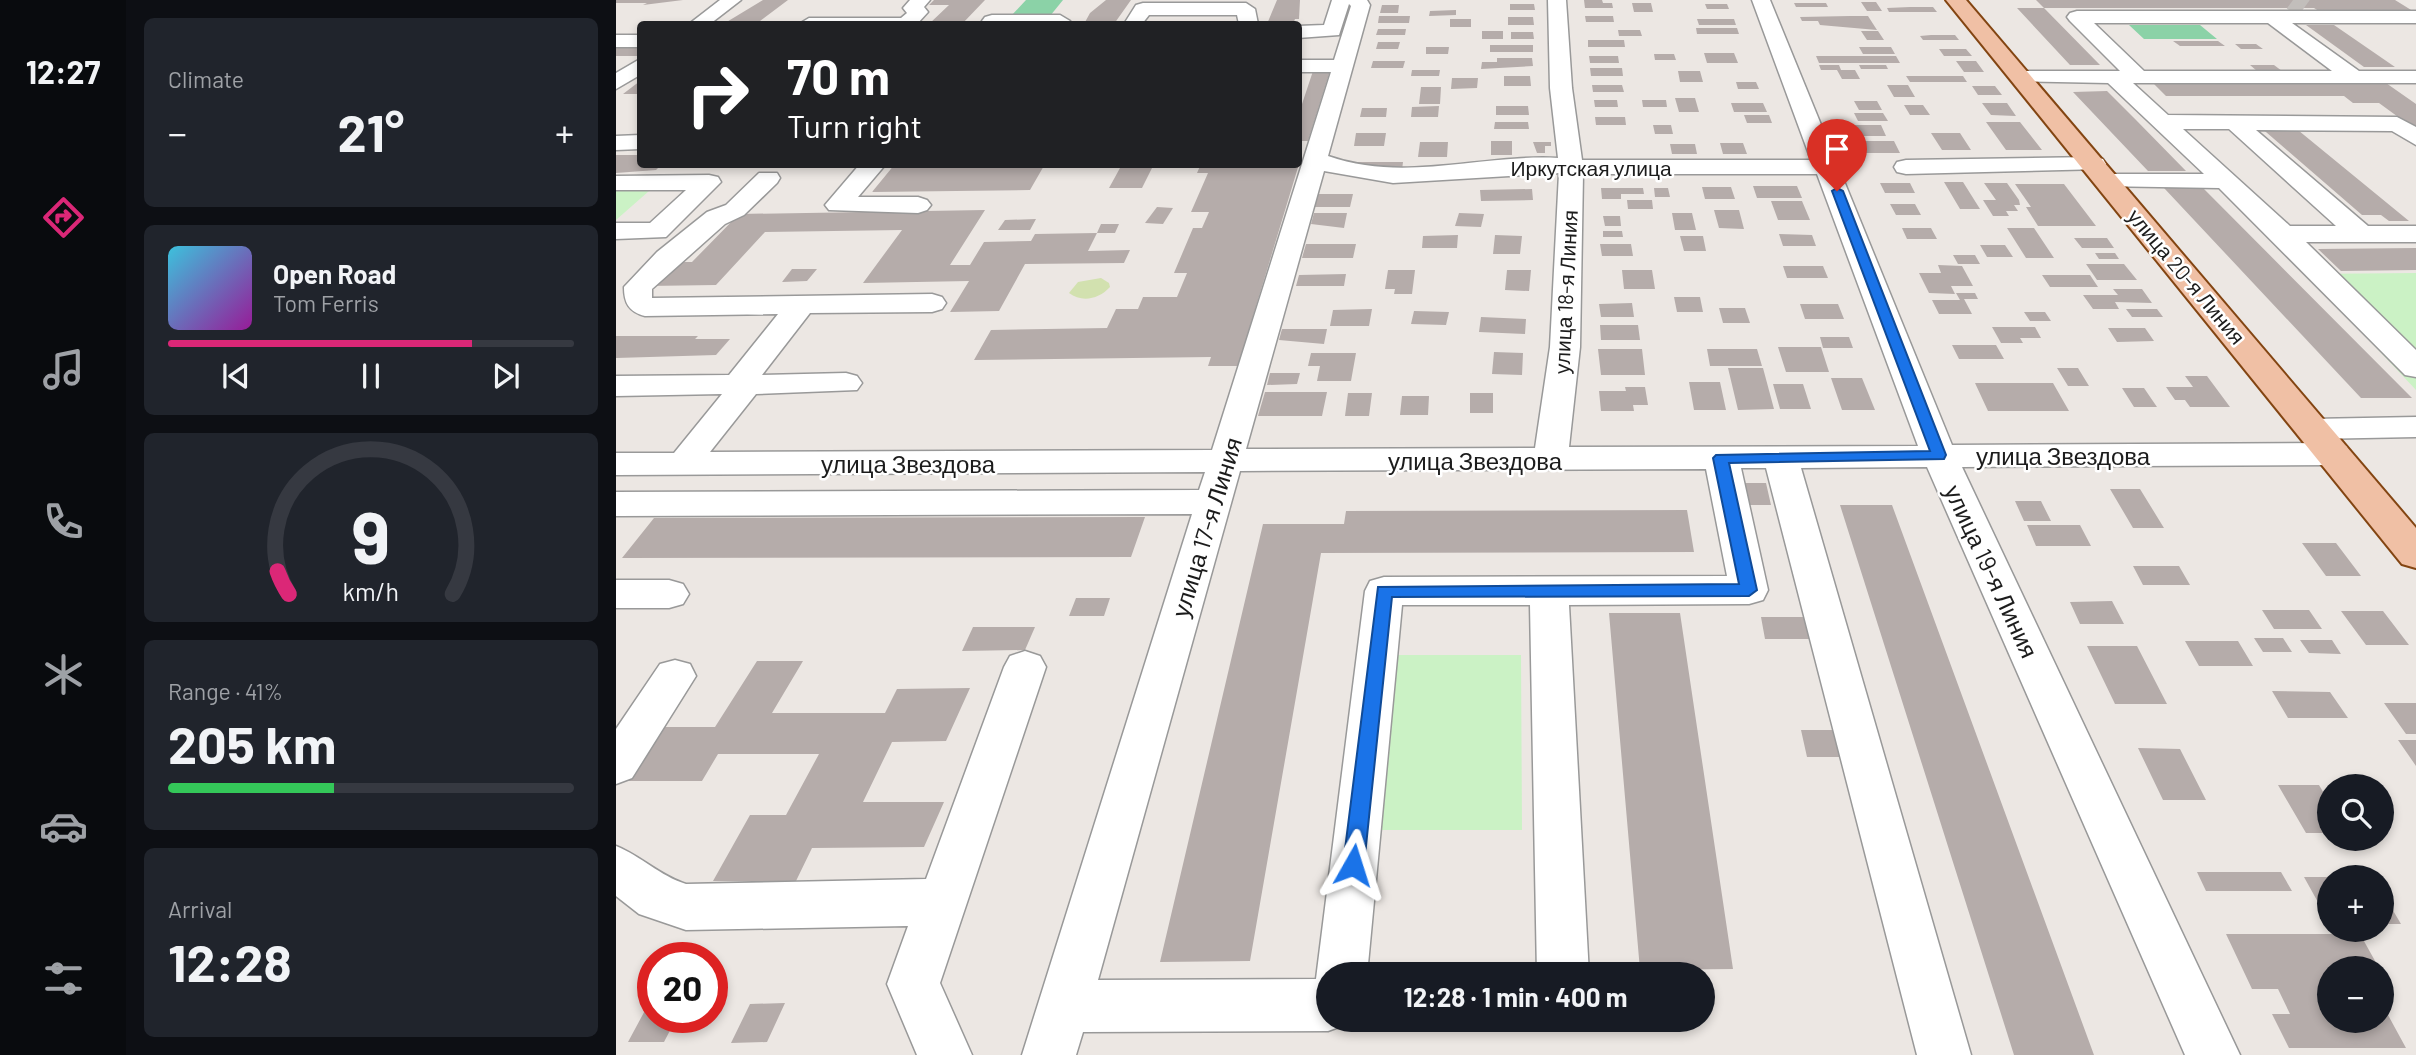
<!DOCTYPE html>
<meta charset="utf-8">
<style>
:root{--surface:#171b24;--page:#20242c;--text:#f1f3f6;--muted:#9ea1a6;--line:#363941;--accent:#db2777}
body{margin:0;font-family:Barlow,sans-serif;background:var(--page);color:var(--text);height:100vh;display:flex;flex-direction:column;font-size:26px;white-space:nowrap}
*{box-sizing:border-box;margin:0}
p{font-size:23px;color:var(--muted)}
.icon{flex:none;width:38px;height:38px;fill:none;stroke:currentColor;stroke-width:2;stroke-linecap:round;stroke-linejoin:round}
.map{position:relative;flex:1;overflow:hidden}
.drawer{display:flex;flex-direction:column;gap:18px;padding:18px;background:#0d0f14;width:490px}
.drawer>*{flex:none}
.banner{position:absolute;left:21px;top:21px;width:665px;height:147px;border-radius:7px;box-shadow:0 4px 10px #0003;background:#202124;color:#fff;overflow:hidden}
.tools{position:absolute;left:1701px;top:774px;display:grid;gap:14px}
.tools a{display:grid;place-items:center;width:77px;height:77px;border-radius:50%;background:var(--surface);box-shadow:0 4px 10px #0003;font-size:35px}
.speed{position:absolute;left:21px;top:942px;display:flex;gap:14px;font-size:35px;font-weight:700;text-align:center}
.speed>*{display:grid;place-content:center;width:91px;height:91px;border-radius:50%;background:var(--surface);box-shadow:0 4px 10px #0003;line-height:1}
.speed .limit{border:10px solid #d22;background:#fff;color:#111}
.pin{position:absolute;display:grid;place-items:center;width:60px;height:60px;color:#fff;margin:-72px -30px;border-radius:50% 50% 50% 0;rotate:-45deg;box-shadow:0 0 7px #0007}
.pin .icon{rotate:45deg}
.me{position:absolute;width:77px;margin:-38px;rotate:6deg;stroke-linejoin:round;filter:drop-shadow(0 0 5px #0008)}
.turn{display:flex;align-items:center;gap:24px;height:147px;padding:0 35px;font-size:32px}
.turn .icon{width:91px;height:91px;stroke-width:2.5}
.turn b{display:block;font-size:49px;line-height:60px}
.big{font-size:52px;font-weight:700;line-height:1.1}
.drawer .widget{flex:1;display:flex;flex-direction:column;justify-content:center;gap:10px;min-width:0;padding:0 24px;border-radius:10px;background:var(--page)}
.drawer .dial{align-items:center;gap:0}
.dial svg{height:182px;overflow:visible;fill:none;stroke:var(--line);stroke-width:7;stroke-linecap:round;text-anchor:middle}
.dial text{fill:var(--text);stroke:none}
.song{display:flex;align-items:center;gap:21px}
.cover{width:84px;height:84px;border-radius:10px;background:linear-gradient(135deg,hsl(190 70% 55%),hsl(300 70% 35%))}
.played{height:7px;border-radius:4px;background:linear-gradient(90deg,var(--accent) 75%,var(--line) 75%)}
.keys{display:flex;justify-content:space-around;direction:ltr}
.heat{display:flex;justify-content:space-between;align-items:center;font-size:38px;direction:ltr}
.charge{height:10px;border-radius:5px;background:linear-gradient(90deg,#34c759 41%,var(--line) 0)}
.trip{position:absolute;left:700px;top:962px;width:399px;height:70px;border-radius:35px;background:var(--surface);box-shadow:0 4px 10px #0003;font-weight:700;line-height:70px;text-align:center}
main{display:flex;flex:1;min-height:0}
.tab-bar{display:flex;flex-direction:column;width:126px;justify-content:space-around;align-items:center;background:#090b0e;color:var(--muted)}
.tab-bar .icon{width:49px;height:49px}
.tab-bar .on{color:var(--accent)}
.tab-bar b{font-size:32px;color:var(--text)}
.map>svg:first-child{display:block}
</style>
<main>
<nav class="tab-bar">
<b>12:27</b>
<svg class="icon on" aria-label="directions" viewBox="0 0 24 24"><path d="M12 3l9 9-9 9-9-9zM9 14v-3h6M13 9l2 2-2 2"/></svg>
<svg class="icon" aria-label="music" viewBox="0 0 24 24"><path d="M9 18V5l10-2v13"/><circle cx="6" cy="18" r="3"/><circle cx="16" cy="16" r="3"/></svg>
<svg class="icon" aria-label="phone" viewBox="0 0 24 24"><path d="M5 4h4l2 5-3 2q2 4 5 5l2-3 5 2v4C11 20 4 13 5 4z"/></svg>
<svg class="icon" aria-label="climate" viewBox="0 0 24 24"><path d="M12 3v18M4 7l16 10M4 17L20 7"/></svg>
<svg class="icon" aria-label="car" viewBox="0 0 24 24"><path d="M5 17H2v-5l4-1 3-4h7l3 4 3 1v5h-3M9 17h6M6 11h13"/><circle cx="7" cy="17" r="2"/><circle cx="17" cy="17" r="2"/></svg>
<svg class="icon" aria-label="filters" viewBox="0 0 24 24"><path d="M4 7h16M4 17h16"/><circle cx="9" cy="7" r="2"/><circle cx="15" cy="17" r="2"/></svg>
</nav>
<section class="drawer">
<div class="widget"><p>Climate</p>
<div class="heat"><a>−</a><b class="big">21°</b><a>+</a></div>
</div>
<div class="widget">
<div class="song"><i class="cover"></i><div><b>Open Road</b><p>Tom Ferris</p></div></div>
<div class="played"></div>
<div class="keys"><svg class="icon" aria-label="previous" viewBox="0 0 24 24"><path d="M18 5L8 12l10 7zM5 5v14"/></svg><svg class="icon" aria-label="pause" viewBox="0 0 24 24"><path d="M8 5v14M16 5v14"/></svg><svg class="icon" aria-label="next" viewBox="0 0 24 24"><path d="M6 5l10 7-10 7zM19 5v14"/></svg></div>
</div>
<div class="widget dial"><svg viewBox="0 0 100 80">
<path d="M14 69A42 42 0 1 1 86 69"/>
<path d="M14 69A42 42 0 0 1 9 59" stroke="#db2777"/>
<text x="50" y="56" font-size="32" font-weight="700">9</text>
<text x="50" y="72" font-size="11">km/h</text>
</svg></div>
<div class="widget"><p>Range · 41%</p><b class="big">205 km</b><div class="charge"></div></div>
<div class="widget"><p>Arrival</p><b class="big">12:28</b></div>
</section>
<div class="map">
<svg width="1800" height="1055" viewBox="0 0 1800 1055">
<rect width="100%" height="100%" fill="#ece7e3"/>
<path fill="#d2e1af" d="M485,278L493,283L494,287C483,299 466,303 453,293L462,282Z"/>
<path fill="#cbf2c5" d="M0,186H27L33,191L0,220Z
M1800,273V390L1691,274Z
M779,655H905L906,830H762Z"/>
<path fill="#8bd2a7" d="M410,0H447L434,16H395Z
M1513,25H1584L1601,39H1528Z"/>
<path fill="#b5acaa" d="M0,0H67L27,5L31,3H0Z
M147,0H172L140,24L109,23Z
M318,0H369L346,24H313L333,5H313Z
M490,0H515L498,24H468L474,13Z
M661,0H684L683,19H679L677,24H651Z
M968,0H986L987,3H996L997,8H969Z
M1420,0H1779L1800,13H1706L1698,8H1428Z
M1245,2H1260L1266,11H1251Z
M1016,3H1035L1037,12H1018Z
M1178,3H1210L1212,7H1180Z
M894,4H918L919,10H894Z
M1089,4H1111L1113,9H1091Z
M766,5H783L782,13H764Z
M1294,7H1317L1321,12H1273L1271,8Z
M1401,8H1428L1484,65H1454Z
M840,10V15L813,16L814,11Z
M763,16H794L793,23H762Z
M969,16H997L998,22H970Z
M1234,16H1252L1261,30L1204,25L1202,21H1186L1184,17Z
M892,17H917L918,25H892Z
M834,19H855V27H834Z
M1081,19H1118L1120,25H1083Z
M1690,25H1718L1779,67H1748Z
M1080,28H1121L1123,34H1081Z
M762,29H790L789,35H760Z
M1002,30H1024L1026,36H1003Z
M866,31H887V39H866Z
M1245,31H1262L1268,40H1251Z
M895,32H917L918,39H895Z
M1315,35H1339L1343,40H1307L1304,36Z
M972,40H1008L1009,47H972Z
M1557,41H1602L1609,46H1564Z
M762,42H784L782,49H760Z
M1619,44H1640L1647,49H1625Z
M0,45H24V56H0Z
M874,45H917V52H874Z
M810,47H833L832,54H810Z
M1243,47H1275L1279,54H1247Z
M1323,49H1350L1356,56H1328Z
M1088,53H1118L1122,63H1091Z
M1038,54H1058L1060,60H1039Z
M973,56H1002L1003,63H974Z
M1200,56H1280L1284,63H1203Z
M881,58H916L917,66L865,69L866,62H881Z
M757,61H789L787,68H755Z
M1340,61H1360L1368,72H1348Z
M1203,65H1223L1225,70H1239L1244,79H1226L1221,70H1205Z
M1243,65H1270L1272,69H1245Z
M1634,65H1658L1666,71H1641Z
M974,68H1006L1007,76H975Z
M796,70H824L823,76H795Z
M697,71H714L692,141H682V116Z
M1062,71H1084L1087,82H1064Z
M888,76H914L915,86H888Z
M1290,76H1347L1351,82H1294Z
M836,78H862L861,88L835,89Z
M24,81V94H7Z
M1120,82H1140L1143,89H1122Z
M1770,83L1800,104V130L1763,103H1737L1728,96H1550L1538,84Z
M976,85H1006L1008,92H977Z
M1271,85H1292L1299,97H1278Z
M1356,86H1379L1386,95H1362Z
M805,87H825L824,104H803Z
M1491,91L1520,120L1570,171H1532L1457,92Z
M1059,98H1079L1083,112H1063Z
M978,100H1001L1002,107H979Z
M1026,100H1050L1051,107H1027Z
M1238,101H1261L1266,110H1243Z
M1115,103H1147L1151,112H1118Z
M1366,103H1391L1400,116L1375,115Z
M1288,105H1307L1314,115H1294Z
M823,106L822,117H795L796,107Z
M880,106H912L913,115H880Z
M746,108H771L770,117H744Z
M1238,113H1267L1272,121H1242Z
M1128,115H1153L1156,123H1131Z
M979,117H1009L1010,125H980Z
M879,122H912L913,129H878Z
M1370,122H1404L1426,150H1390Z
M1037,125H1055L1057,134H1039Z
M1236,125H1265L1270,136H1241Z
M1643,126H1677L1793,221H1773L1765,215H1746Z
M740,133H770L768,146H738Z
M1315,133H1344L1355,150H1326Z
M875,141H896V155H875Z
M1242,141H1278L1284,153H1248Z
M804,142H832L831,157H802Z
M917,142H935V146H929V153H921Z
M1104,143H1127L1131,154H1107Z
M1054,144H1079L1081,154H1056Z
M0,155H24V164H46L40,170L0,173Z
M736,162H787L786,170H734Z
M279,164H429L414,190L256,192Z
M585,164H683L622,366H592L595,357L358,360L375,330L491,328L500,309H522L527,297H561L571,273H558L577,228H586L593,212H575L592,173H581Z
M504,168H536L526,188H493Z
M1328,182H1347L1364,209H1344Z
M1264,183H1294L1299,193H1269Z
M1368,183H1391L1403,200L1404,205H1398L1402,211H1390L1393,216H1377L1367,200H1380Z
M1399,184H1448L1480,226H1422L1410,207H1415Z
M1137,186H1181L1186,198H1141Z
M1086,187H1115L1119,199H1089Z
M985,188H1027L1028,194H1005V199H986Z
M1038,188H1052L1054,197H1039Z
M1548,188H1587L1796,398H1745Z
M916,189L917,200L865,201L864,190Z
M701,194H737L734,207H697Z
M1011,200H1036L1037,209H1012Z
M1155,201H1186L1194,220H1162Z
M1274,204H1299L1305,215H1280Z
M541,207L557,208L547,224L529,223Z
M369,210L334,265H354L368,242L415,241L419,234L481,233L472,251L514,250L508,263L409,264L383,311L334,312L353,281L247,283L286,230L149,232L100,285L31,286L55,262H76L123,214Z
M1098,210H1123L1128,229L1103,228Z
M698,213H731L728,228L695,224Z
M843,213L868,214L865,227L839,226Z
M1056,213H1076L1080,230H1059Z
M987,216H1004L1005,226H989Z
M420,219L414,230H382L389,220Z
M485,224H503L499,233H481Z
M1286,228H1315L1321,239H1291Z
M1391,228H1418L1438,258H1410Z
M987,231H1006L1007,237H987Z
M1163,234L1196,235L1200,246H1167Z
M842,235L841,248H806L807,236Z
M879,235L906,236L904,254H877Z
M1064,236H1087L1090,251H1068Z
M1458,238H1491L1498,248H1466Z
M690,244H740L737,258H686Z
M984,244H1015L1017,256H986Z
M1364,245H1389L1397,257H1371Z
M1800,248V270L1725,271L1702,249Z
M1479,253H1499L1503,259H1483Z
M1337,255H1359L1364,264H1342Z
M1470,264H1508L1521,280H1481Z
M1322,265L1346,266L1357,286H1335L1339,294L1313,293L1303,273H1325Z
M1167,266H1207L1212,278H1171Z
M176,269H201L191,281L166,282Z
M772,270H799L796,294H778L779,289H769Z
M891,270H915L913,291L889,290Z
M1006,270H1036L1039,289H1008Z
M730,274L728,286H680L683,275Z
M1426,275H1474L1482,287H1434Z
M1497,289H1526L1536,303L1499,302L1503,309H1477L1467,295H1502Z
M1340,293H1359L1362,299H1348L1356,314H1323L1316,300H1344Z
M1058,297H1084L1087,312H1061Z
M1016,303L1018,317H985L983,304Z
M1184,304H1222L1228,319H1189Z
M1103,308H1129L1134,323H1107Z
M756,309L753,326H714L717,310Z
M1510,309H1541L1547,317H1516Z
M798,311L833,312L830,325L795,324Z
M1408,312H1429L1435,321H1414Z
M865,317L910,319L909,334L863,332Z
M984,325H1022L1024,340H985Z
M1376,327H1419L1425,338H1404L1407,343H1385Z
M1492,328H1529L1538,341L1501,342Z
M666,329H711L708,344L663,340Z
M0,336H82L79,339H114L100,355L0,358Z
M1204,337H1233L1237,348H1207Z
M1336,345H1380L1388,359H1343Z
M1162,347H1205L1213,372H1170Z
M982,349H1026L1029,375H985Z
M1091,349H1141L1146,366H1094Z
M878,352L907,353L906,375L876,374Z
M695,353H740L735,381H701L704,366H692Z
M1112,368H1147L1158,409L1122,410Z
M1441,368H1462L1473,386H1452Z
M654,373H684L681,384L651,385Z
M1569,376H1591L1614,407H1574L1569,400H1559L1550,387H1577Z
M1215,378H1246L1259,410H1226Z
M1073,382H1104L1110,410H1078Z
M1359,383H1437L1453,411H1372Z
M1157,384H1187L1195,409H1164Z
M1009,387H1029L1032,405H1017L1018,411H985L983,391H1010Z
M1506,388H1528L1541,407H1518Z
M649,392H711L706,416H642Z
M732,393H756L753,416H729Z
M854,393H877V413H854Z
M786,396H813L812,415H784Z
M1124,483H1150L1155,505H1129Z
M1494,489H1524L1548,528H1517Z
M1399,501H1425L1435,521H1408Z
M1224,505H1276L1478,1055H1398Z
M1071,510L1078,552L705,553L634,961L544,962L647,524H728L730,511Z
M529,517L515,557L6,558L38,518Z
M1411,525H1464L1475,546H1420Z
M1686,543H1720L1745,576H1710Z
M1517,566H1563L1574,585H1527Z
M460,598H494L488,616H453Z
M1496,601L1508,624H1464L1454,602Z
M1646,610H1693L1706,629H1658Z
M1725,611H1767L1793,645H1750Z
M993,613H1064L1117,969L1024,970Z
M1145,617H1189L1194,639H1149Z
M357,627H419L409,650L346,651Z
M1638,638H1667L1676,652H1647Z
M1684,640H1716L1725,654L1693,653Z
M1569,641H1622L1637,666H1583Z
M1471,646H1521L1551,704H1499Z
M141,661H187L156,713H269L281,689L354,688L330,741L276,742L247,802H328L308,847L196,848L180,881H97L134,815H170L203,754H102L86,781H10L46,727H99Z
M1656,691L1714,692L1732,718H1672Z
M1768,703H1800V734H1790Z
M1185,730H1217L1224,757H1191Z
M1782,740H1800V766Z
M1522,748L1564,749L1590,800H1547Z
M1662,785H1703L1713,802V833H1690Z
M1581,872H1665L1676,891H1590Z
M1688,877H1713V922Z
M1766,892L1785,924H1766Z
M1610,934H1744L1763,968H1713V1020H1766V1004L1790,1048H1673L1656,1014H1674L1662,989H1636Z
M33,1003H37V1017H61L48,1042H12Z
M169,1003L151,1042L115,1043L134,1004Z"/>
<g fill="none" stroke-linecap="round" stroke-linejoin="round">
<path stroke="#c2bebb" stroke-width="21" stroke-dasharray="21 10" stroke-linecap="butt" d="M1677,0L1688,8"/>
<g stroke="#999" stroke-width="3">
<path id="minor" d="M104,0H125L94,24H73Z
M294,0H314L308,7L312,12L301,24H183L193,18H285L291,13L287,8Z
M716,0H751L754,5L712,156C788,183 864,154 942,158L934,88L932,0H950L956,88L966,160H1195L1136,0H1154L1336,445L1718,443L1730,446L1735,454L1730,462L1718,465L1346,467L1624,1055H1569L1311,467L1185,468L1355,1055H1301L1150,468H1125L1152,590L1147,600L1133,604L953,605L973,975H921L914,605H786L751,975H712V1020H732L731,1024L712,1031L467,1032L460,1055H406L576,514L0,516V492L583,490L589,472L0,475V453H58L106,394L0,396V376L113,375L162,314L29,316C13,312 8,303 8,287L41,252L91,212L110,205L143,173H161L164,178L161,183L128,215L109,224L36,289V298L316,294L326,297L330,303L326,309L316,312L194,313L146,375L230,373L241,376L246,383L241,390L140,394L94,452L596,450L715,72H682V60H718L735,6L733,4L723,35L682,38V26L708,25ZM708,171L777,183L943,173L934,347L919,448L630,449ZM967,174H1201L1302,446L953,447L964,347ZM1090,469L1111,576L768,577L754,581L749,591L700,979L482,980L624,471Z
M527,3H630L639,9L642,24H623L621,15H533L526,24H508L520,5Z
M1461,11H1800V23H1676L1743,71H1800V83H1517L1552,115L1781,117L1800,127V145L1776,131L1640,130L1752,226H1800V242H1690L1800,350V377L1789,375L1603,188L1483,186L1480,181L1483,176L1492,174H1588L1492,83L1398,81L1394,77L1398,73L1405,71H1504L1454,21L1451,17L1454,13ZM1478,23H1652L1716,71H1528ZM1567,129H1613L1720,226H1674Z
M376,15H444L454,21L451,24H369L366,21L369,17Z
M0,35H24V47H0Z
M24,59V75L0,89V73Z
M24,135V149L0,150V136Z
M1478,157L1487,159L1490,164L1487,169L1290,174L1281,172L1278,167L1281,162L1290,160Z
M244,164H270L242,197H302L311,200L315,205L311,210L302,213L213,210L209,205Z
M93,175L102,177L105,182L50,237L0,239V223H34L70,190H0V176Z
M1800,417V437L1696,439L1684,436L1679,429L1684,422L1696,419Z
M0,580H53L67,584L73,594L67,604L53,608H0Z
M409,651L424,656L430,667L324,983L356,1055H301L271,984L292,926L70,930L23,914L0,896V846C25,856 44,876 70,884L310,879L388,667L394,656Z
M59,660L74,664L80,676L16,778L0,784V729L44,664Z"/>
</g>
<g stroke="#834512" stroke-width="4">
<path id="major" d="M1330,0H1350L1800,528V568L1786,564Z"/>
</g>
<use href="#minor" fill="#fff" fill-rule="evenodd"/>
<use href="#major" fill="#f0c0a5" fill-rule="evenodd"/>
</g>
<path fill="#1a73e8" stroke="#114b97" stroke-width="2" d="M1221,188L1227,191L1330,455L1328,459L1113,463L1141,590L1133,596L776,597L748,865L745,872L737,875L730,872L727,865L762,587L1123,584L1097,458L1100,455L1314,451L1216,191Z"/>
<g text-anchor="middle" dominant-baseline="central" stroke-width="5" stroke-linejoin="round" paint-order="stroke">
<g font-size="21" fill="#1c1c1c" stroke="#fff">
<text x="975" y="167">Иркутская улица</text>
<text transform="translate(1571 276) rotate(50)">улица 20-я Линия</text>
<text transform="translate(949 292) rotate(-87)">улица 18-я Линия</text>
</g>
<g font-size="24" fill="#1c1c1c" stroke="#fff">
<text x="1447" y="455">улица Звездова</text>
<text x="859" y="460">улица Звездова</text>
<text x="292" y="463">улица Звездова</text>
<text transform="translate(590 527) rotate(-73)">улица 17-я Линия</text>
<text transform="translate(1376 571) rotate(65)">улица 19-я Линия</text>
</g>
</g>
</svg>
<div class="tools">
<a><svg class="icon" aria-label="search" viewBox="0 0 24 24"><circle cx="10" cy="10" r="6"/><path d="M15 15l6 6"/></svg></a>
<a>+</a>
<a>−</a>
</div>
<div class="speed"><div class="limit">20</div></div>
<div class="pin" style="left:1221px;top:191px;background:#d93025"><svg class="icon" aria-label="arrive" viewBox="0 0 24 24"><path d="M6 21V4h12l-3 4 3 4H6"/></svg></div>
<svg class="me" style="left:737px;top:865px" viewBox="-20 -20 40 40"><path d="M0-17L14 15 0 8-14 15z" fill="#1a73e8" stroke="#fff" stroke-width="4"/></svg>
<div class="trip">12:28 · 1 min · 400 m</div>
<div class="banner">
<div class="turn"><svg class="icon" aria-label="right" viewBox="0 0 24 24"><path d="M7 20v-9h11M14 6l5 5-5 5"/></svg><div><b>70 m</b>Turn right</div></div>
</div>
</div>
</main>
